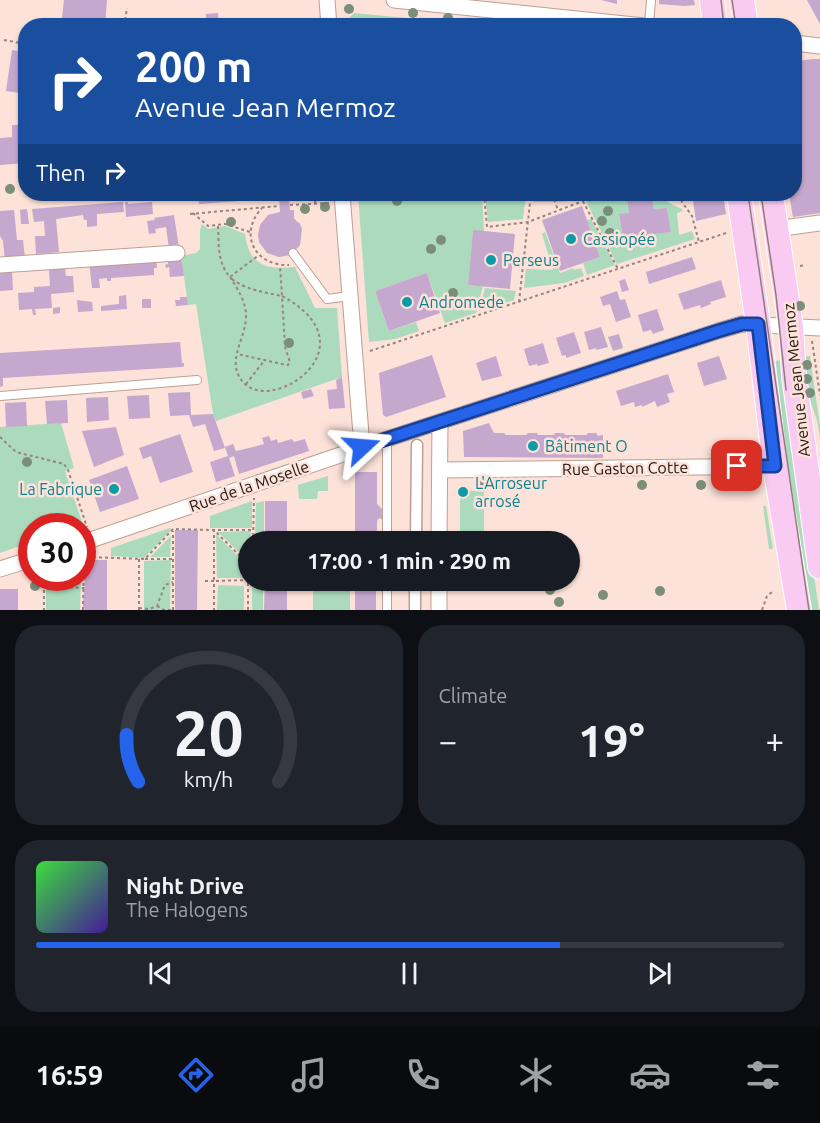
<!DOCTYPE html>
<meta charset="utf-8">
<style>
:root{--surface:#171b24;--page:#20242c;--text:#f1f3f6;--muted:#9ea1a6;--line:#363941;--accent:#2563eb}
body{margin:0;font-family:Ubuntu,sans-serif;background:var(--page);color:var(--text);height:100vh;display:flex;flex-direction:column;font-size:22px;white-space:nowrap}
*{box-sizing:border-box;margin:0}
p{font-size:20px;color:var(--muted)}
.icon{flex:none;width:33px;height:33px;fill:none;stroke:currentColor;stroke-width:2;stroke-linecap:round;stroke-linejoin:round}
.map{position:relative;height:610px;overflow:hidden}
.side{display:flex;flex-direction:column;gap:15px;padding:15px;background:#0d0f14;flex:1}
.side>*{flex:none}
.banner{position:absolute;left:18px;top:18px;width:784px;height:183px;border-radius:24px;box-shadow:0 2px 4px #0004;background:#1a4fa0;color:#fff;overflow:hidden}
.speed{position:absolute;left:18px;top:513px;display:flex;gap:12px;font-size:30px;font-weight:700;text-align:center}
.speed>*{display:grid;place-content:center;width:78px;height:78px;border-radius:50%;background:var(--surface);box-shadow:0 2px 4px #0004;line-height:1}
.speed .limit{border:9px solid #d22;background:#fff;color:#111}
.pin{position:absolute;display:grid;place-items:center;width:51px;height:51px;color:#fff;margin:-26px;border-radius:12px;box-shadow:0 3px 9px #0006}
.me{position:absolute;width:66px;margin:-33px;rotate:71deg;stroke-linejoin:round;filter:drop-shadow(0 0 4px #0008)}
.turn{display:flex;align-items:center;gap:21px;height:126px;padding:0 18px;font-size:27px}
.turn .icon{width:78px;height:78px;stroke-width:2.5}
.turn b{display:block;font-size:42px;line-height:51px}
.then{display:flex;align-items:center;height:57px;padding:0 18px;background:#0003;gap:12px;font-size:22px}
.big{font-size:45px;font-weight:700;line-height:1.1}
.side .widget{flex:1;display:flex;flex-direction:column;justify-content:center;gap:9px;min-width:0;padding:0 21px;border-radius:24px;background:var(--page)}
.side .dial{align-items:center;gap:0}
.dial svg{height:156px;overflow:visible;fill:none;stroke:var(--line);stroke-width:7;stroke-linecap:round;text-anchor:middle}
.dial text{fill:var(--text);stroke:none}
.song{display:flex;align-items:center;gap:18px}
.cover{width:72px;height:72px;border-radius:9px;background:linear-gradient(135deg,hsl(120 70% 55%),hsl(260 70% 35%))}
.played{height:6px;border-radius:3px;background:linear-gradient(90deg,var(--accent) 70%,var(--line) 70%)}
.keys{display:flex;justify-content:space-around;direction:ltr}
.heat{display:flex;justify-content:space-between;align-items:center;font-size:33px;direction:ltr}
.side .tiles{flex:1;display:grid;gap:15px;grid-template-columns:1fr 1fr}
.widget:last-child{grid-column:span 2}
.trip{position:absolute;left:238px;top:531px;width:342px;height:60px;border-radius:30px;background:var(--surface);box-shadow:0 2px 4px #0004;font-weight:700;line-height:60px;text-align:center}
.tabs{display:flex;height:96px;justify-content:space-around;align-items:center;background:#090b0e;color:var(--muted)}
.tabs .icon{width:42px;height:42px}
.tabs .selected{color:var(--accent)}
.tabs b{font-size:27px;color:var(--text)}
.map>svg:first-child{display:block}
</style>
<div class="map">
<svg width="820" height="610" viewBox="0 0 820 610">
<rect width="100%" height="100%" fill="#fce2d8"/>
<path fill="#abdabd" d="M354,13L481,25H347L346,21Z
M358,194H482L484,231H473L468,285L483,286L476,313L445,323L427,273L375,291L389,331L416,322L419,331L395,339L369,342Z
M485,194H526L523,219L488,222Z
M535,194H551L554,202H534Z
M554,194H585L580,200L557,202Z
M589,194H626L629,213L619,215L623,238L671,232L667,208L654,209L652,198L657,197L682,209L683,211L677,213L679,235L692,231L695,239L617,264L585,199Z
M591,219L615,265L587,275L583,263L600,257L587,220Z
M202,224L208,229L225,226L245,234C249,266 267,270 295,267L315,308H337L342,377L216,421L213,414L196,304L188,305L181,256L196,253L200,249V230Z
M545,232L560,273L573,268L574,270L581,268L584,276L564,283L524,288L526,269L553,270L542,234Z
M485,288L516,291L514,300L479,311Z
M810,356L820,426V438L817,420L805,386L803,357Z
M786,359L794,440L819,610H806L770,362Z
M61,423L74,468L65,471L83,525L77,526H32L31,542L0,553V427Z
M328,476V491H318L317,499H299L298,485Z
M460,491H484V541H460Z
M252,501V528H210V516Z
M264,501V541H255L256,503Z
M763,506H766L773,549H769Z
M170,528V531L144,558L111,556V548Z
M251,531L249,562L218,532Z
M216,534L249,567V578H217Z
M171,536L170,557H150Z
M171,560L170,610H144V561Z
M46,578H81L80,610H46Z
M313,581H350V610H313Z
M252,583H263V610H252Z
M218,585L244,586V610H217Z"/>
<path fill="#c6a7ce" d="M64,0H107L105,26H61Z
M601,0H617V4Z
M659,0H694L695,5L685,6L659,4Z
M807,0H820V24Z
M218,13L219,26H206V14Z
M12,50L26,52V94L6,91Z
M814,59H820V213L793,217L789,194H795V61Z
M12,125H26V163L0,165V138L12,137Z
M35,194H91V195L35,199Z
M198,194H305V196L289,197L290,210H294V218L298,223L299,222L302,229L300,245L291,255L279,257L267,253L259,242L258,235L260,225L268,215L280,212L279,198L199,204Z
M626,194H656L657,197L652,198L654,209L667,208L671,232L623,238L619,214L629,213Z
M692,194H723L726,214L696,221Z
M123,202L124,212L97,214V226L87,227V220H84L83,215L56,219L59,252L36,254L35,236H45L44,221L34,222L32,209Z
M125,202H128V204L152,202L153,214L126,217Z
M582,206L600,257L560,271L542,220Z
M27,209L29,224H21L20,210Z
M14,210L17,240H23L25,258L5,260L3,241L0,236V211Z
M174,215L179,248L169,249L166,227L155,229L156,233L149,234L147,221L155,220L154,218Z
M473,230L515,234L510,289L468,285Z
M181,256L184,276L170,277L169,267L166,268L165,265L168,264L167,257Z
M692,257L696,269L649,284L646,272Z
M156,258L157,268H154V275L111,278V281H107V278L99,279L100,288H92L89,262Z
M65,268L66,276H73L74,292L51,294L52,308L35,309L36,315H33L32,309L19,310L18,293L34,292V287L50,286L49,269Z
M12,272L13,290L0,291V273Z
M427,273L440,313L389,331L375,291Z
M625,279L629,290L622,292L619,281Z
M721,280L726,297L710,302L711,304L701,308L700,305L684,310L678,294Z
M617,291L620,300L625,299L631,317L616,322L610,304L603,306L600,297Z
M126,295L127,309L101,311V306L119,304V296Z
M180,297H187L188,305L176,306L175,300H180Z
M142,299H151V308H142Z
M77,300L92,302L93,311L78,312Z
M60,307V313L53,314V308Z
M657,309L664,330L653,334L651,330L643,332L638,315Z
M601,327L608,347L596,350V348L589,350L584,332Z
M574,332L581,353L566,358V355L562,356L556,338Z
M619,334L623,348L613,351L608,337Z
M180,342L182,363H184V366L182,367L3,378V386L0,387V353Z
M543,343L549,363L538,366L537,364L529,366L524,349Z
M432,355L446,397L386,417L383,415L379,373Z
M496,356L502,376L482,381L476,363Z
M719,356L727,379L704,386L697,363Z
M668,374L674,392L667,394L670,402L657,407L655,401L642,407V405L635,407L634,402L621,406L616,391Z
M342,377L345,408L329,409L327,390L337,389L336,380Z
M311,389L314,396L303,399L301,392Z
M190,392L191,415L213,414L225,448L214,451L205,424L193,427L189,415L170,416L168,393Z
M149,395L150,418L129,419L127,396Z
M108,397L109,420L87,422L86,398Z
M67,400L68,423L47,424L45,401Z
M26,402L27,426L6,427L5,403Z
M489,423L494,433H504L506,435H526L528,433H537L538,435H554L555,433H564L565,435H586L588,433H596L598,436L603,435V458L464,457L463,431Z
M116,427L124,455L94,467L82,431Z
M180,434L193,472L160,483L151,456L143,459L139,448Z
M269,436L271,441L277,439L278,443L292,439L294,442L305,439L309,451L239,474L234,456L229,458L235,476L216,482L210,462L228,456L225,447L233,444L236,451L249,448L264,444L262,438Z
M127,466L139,499L100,512L89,480Z
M355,472H377V504L385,512L383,520L379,518L377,521V542H355Z
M265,501H287V542H265Z
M175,530H198L197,610H175Z
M85,560H107V610H85L83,606L85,575L83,573V566L85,565Z
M265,580H287V610H264Z
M355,580H376V610H355Z
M0,589H18V610H0Z"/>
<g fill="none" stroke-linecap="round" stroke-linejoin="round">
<g stroke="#bd9f94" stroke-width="10">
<path id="service" d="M649,26L651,0
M293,253L327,299L350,296
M0,396L197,380
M387,542V439
M387,610V580"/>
</g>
<g stroke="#bd9f94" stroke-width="13">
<path id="pedestrian" d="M416,542L417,445
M415,610V580"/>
</g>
<g stroke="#bd9f94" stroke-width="17">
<path id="minor" d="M327,0L329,26
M394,0L644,26
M795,43L820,46
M342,194L362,447
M776,229L820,223
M0,265L177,253
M440,470L775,466
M439,542L440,422
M82,543L387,439L718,331L742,324L820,328
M0,569L32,559
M439,610V580"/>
</g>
<g stroke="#fff" stroke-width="26">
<path id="primary" d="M712,0L715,26
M742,0L746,26
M739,194L758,324L775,466L799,610
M771,194L791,327L794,376L820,567"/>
</g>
<path stroke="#97847d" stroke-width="2" stroke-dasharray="3 3" stroke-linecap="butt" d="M124,26L127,8
M4,40L26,44
M484,194L487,227L528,222L583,201L588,194
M552,194L558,210
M680,194L682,202L692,216L699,242
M583,201L618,269
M315,203L316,194
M290,205L329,203
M263,207C238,232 253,266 289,265
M193,213L208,226L225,224L250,232
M190,214L279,206
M218,226C219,245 217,262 230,277L259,255
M800,266L806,265
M230,277C237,288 245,300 246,314C247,339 223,363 245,384C276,413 373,345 282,296L285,347L290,362L288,365L282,364L237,354
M232,279C246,290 264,292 282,296L280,266
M519,302L531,194
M812,341L820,395
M370,351L726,233
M246,384L264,361
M0,437L16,452L64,464L68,470L87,527
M253,542L254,498
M87,557L145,559L173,529L214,530L249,565
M145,559H173
M44,578V610
M65,578L54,587L84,588
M249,580L214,581V530H254
M205,581H214V610
M157,606L164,610H173
M139,608L149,609L157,606L165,585L173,582
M83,610L84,557
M139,610V559
M173,610V531
M248,610V580
M762,610L767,596L772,592"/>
<use href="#service" stroke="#fff" stroke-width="8"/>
<use href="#pedestrian" stroke="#fff" stroke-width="10"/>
<use href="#minor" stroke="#fff" stroke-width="15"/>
<use href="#primary" stroke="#facbf2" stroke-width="24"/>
<path stroke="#907d76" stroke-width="1.5" d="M721,0L724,26
M732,0L736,26
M748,194L809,610
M761,194L776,295L786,390"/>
</g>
<g fill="#7a8e7a">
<circle cx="349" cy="9" r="5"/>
<circle cx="413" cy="13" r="5"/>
<circle cx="448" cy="18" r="5"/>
<circle cx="10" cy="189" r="5"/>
<circle cx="397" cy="201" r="5"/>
<circle cx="325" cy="207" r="5"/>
<circle cx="305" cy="209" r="5"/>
<circle cx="608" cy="211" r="5"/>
<circle cx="602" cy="221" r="5"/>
<circle cx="231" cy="222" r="5"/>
<circle cx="610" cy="233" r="5"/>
<circle cx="441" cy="240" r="5"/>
<circle cx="431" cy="249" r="5"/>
<circle cx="453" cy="293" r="5"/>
<circle cx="800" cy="306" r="5"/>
<circle cx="289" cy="343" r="5"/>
<circle cx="807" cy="365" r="5"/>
<circle cx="807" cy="379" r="5"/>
<circle cx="810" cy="393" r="5"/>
<circle cx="747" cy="447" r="5"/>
<circle cx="27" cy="462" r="5"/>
<circle cx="500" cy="484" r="5"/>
<circle cx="483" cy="485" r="5"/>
<circle cx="642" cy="485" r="5"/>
<circle cx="701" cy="485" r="5"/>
<circle cx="35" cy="586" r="5"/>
<circle cx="550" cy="590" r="5"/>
<circle cx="660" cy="591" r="5"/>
<circle cx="603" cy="595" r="5"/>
<circle cx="559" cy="602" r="5"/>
</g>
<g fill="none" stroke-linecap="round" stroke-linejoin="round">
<g stroke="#184099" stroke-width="15">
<path id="route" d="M362,447L718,331L742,324H758L775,466H737"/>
</g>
<use href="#route" stroke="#2563eb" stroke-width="10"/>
</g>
<g fill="#0f9aa8" stroke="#fce2d8" stroke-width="2">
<circle cx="571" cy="239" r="6"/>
<circle cx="491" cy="260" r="6"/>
<circle cx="407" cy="302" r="6"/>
<circle cx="533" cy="446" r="6"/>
<circle cx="114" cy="489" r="6"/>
<circle cx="463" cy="492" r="6"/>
</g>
<g text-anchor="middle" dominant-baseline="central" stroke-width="5" stroke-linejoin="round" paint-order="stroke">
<g font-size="16" fill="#0d838f" stroke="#fce2d8" text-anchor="start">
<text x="583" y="239">Cassiopée</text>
<text x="503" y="260">Perseus</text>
<text x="419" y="302">Andromede</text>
<text x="545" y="446">Bâtiment O</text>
<text x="475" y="483">L'Arroseur<tspan x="475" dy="18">arrosé</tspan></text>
<text x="102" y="489" text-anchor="end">La Fabrique</text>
</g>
<g font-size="16" fill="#221612" stroke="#fce2d8">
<text transform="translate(796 380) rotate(-96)">Avenue Jean Mermoz</text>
<text transform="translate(625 468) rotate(-1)">Rue Gaston Cotte</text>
<text transform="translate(249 486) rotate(-19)">Rue de la Moselle</text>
</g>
</g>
</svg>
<div class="speed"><div class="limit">30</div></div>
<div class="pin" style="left:737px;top:466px;background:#d93025"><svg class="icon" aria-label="arrive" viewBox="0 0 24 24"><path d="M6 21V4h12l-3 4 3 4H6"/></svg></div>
<svg class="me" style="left:362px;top:447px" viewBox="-20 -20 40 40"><path d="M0-17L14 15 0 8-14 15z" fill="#2563eb" stroke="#fff" stroke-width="4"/></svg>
<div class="trip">17:00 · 1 min · 290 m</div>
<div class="banner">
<div class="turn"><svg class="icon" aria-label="right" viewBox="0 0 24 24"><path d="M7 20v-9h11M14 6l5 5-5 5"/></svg><div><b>200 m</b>Avenue Jean Mermoz</div></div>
<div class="then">Then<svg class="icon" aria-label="right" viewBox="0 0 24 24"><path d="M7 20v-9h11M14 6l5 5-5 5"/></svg></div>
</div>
</div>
<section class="side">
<div class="tiles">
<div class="widget dial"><svg viewBox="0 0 100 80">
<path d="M14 69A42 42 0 1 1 86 69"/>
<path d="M14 69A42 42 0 0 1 8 45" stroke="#2563eb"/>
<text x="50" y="56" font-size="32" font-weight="700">20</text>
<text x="50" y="72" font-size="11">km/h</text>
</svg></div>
<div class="widget"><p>Climate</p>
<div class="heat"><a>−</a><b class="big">19°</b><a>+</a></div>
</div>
<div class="widget">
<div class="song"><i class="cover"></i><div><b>Night Drive</b><p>The Halogens</p></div></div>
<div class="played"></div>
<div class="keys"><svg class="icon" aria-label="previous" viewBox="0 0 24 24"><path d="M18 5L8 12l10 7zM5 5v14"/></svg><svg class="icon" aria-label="pause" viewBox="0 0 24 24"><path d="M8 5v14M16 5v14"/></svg><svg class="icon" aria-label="next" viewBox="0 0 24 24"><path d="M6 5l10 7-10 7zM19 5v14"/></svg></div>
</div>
</div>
</section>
<nav class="tabs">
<b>16:59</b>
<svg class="icon selected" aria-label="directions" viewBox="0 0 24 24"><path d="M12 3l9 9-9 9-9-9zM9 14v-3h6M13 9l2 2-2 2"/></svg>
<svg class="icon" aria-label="music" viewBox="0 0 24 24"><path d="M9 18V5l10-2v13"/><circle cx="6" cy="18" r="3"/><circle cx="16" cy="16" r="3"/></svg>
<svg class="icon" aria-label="phone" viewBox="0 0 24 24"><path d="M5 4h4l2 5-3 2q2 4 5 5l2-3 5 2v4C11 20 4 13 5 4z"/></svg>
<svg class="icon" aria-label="climate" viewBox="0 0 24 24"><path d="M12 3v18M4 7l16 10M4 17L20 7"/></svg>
<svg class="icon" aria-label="car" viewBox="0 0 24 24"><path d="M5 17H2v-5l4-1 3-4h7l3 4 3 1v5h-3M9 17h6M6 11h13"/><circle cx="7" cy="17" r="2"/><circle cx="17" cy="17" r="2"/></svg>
<svg class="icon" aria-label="filters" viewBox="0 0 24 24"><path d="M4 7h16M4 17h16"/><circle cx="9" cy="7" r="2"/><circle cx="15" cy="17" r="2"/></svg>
</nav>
